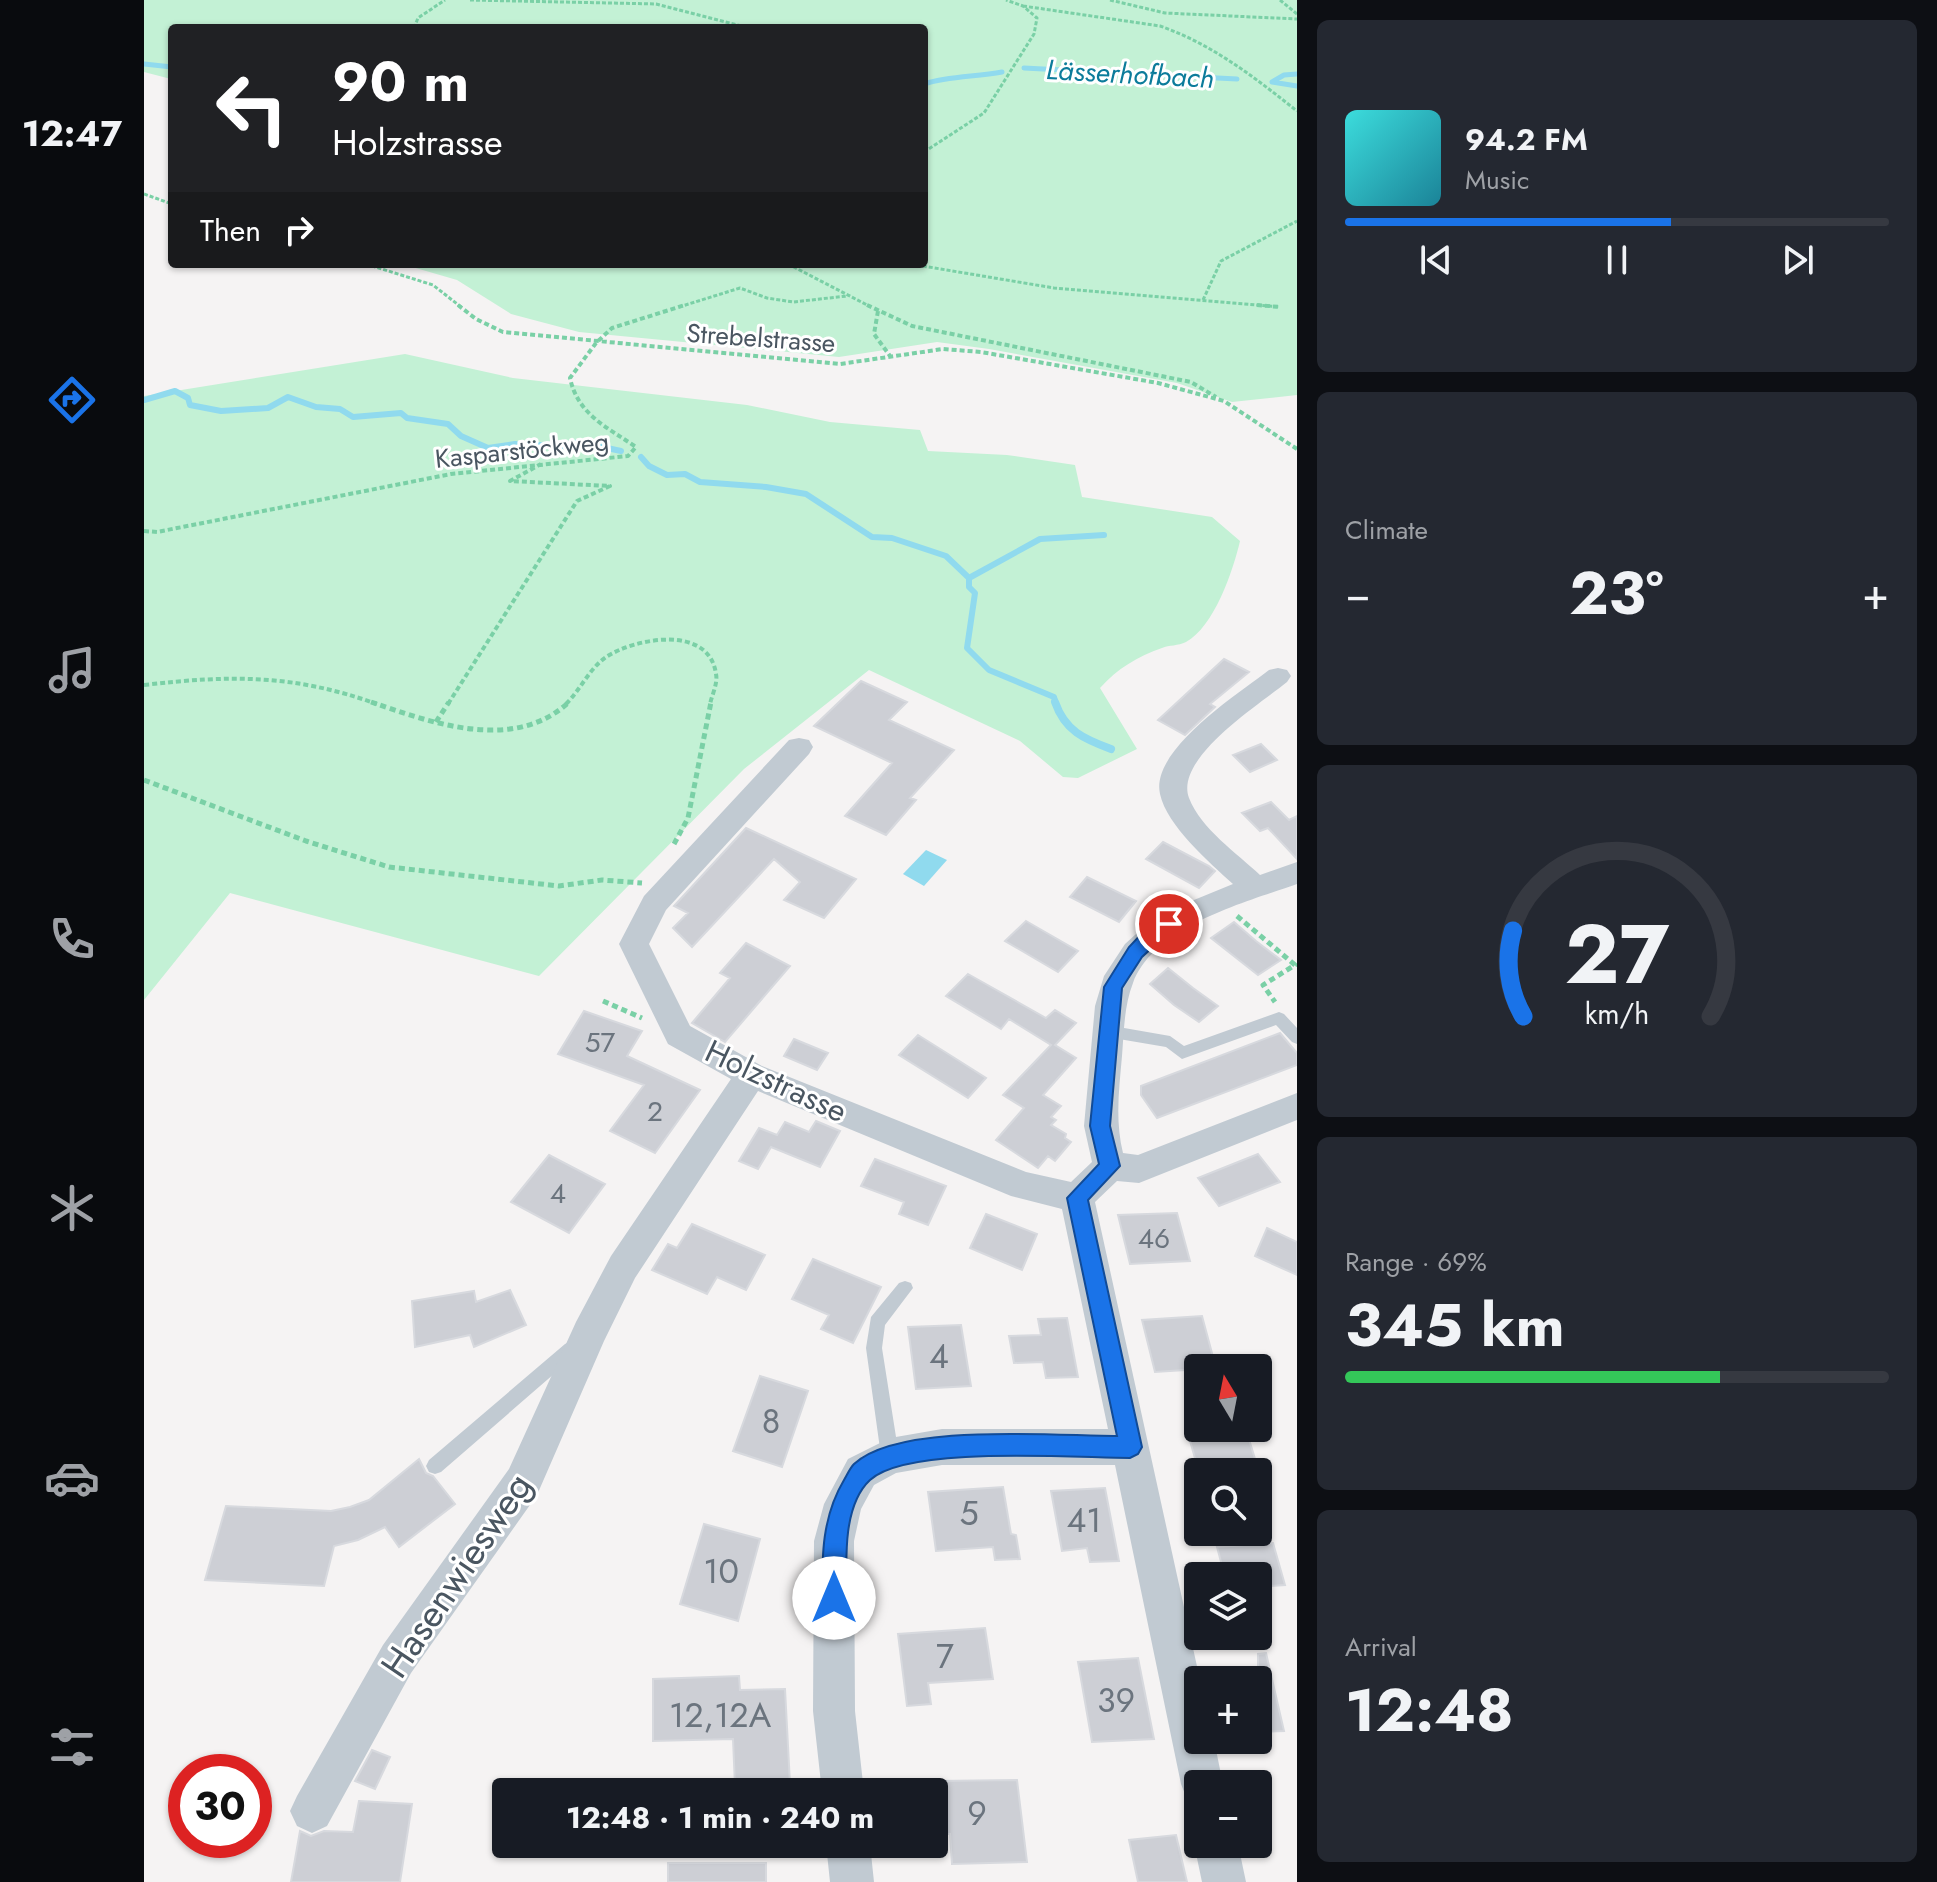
<!DOCTYPE html>
<meta charset="utf-8">
<style>
:root{--surface:#171b24;--page:#242831;--text:#f1f3f6;--muted:#9ea1a6;--line:#363941;--accent:#1a73e8}
body{margin:0;font-family:Jost,sans-serif;background:var(--page);color:var(--text);height:100vh;display:flex;flex-direction:column;font-size:30px;white-space:nowrap}
*{box-sizing:border-box;margin:0}
p{font-size:26px;color:var(--muted)}
.icon{flex:none;width:44px;height:44px;fill:none;stroke:currentColor;stroke-width:2;stroke-linecap:round;stroke-linejoin:round}
.map{position:relative;flex:1;overflow:hidden}
.panel{display:flex;flex-direction:column;gap:20px;padding:20px;background:#0d0f14;width:640px}
.panel>*{flex:none}
.guide{position:absolute;left:24px;top:24px;width:760px;height:244px;border-radius:8px;box-shadow:0 2px 6px #0004;background:#202124;color:#fff;overflow:hidden}
.needle{width:52px;rotate:350deg}
.fabs{position:absolute;left:1040px;top:1354px;display:grid;gap:16px}
.fabs a{display:grid;place-items:center;width:88px;height:88px;border-radius:8px;background:var(--surface);box-shadow:0 2px 6px #0004;font-size:40px}
.speed{position:absolute;left:24px;top:1754px;display:flex;gap:16px;font-size:40px;font-weight:700;text-align:center}
.speed>*{display:grid;place-content:center;width:104px;height:104px;border-radius:50%;background:var(--surface);box-shadow:0 2px 6px #0004;line-height:1}
.speed .limit{border:12px solid #d22;background:#fff;color:#111}
.pin{position:absolute;display:grid;place-items:center;width:68px;height:68px;color:#fff;margin:-34px;border:4px solid #fff;border-radius:50%;box-shadow:0 2px 8px #0007}
.me{position:absolute;width:88px;margin:-44px;rotate:0deg;stroke-linejoin:round;filter:drop-shadow(0 0 6px #0008)}
.turn{display:flex;align-items:center;gap:28px;height:168px;padding:0 32px;font-size:36px}
.turn .icon{width:104px;height:104px;stroke-width:2.5}
.turn b{display:block;font-size:56px;line-height:68px}
.then{display:flex;align-items:center;height:76px;padding:0 32px;background:#0003;gap:16px;font-size:30px}
.big{font-size:60px;font-weight:700;line-height:1.1}
.panel .tile{flex:1;display:flex;flex-direction:column;justify-content:center;gap:12px;min-width:0;padding:0 28px;border-radius:12px;background:var(--page)}
.panel .dial{align-items:center;gap:0}
.dial svg{height:208px;overflow:visible;fill:none;stroke:var(--line);stroke-width:7;stroke-linecap:round;text-anchor:middle}
.dial text{fill:var(--text);stroke:none}
.song{display:flex;align-items:center;gap:24px}
.cover{width:96px;height:96px;border-radius:12px;background:linear-gradient(135deg,hsl(180 70% 55%),hsl(190 70% 35%))}
.played{height:8px;border-radius:4px;background:linear-gradient(90deg,var(--accent) 60%,var(--line) 60%)}
.keys{display:flex;justify-content:space-around;direction:ltr}
.heat{display:flex;justify-content:space-between;align-items:center;font-size:44px;direction:ltr}
.charge{height:12px;border-radius:6px;background:linear-gradient(90deg,#34c759 69%,var(--line) 0)}
.trip{position:absolute;left:348px;top:1778px;width:456px;height:80px;border-radius:8px;background:var(--surface);box-shadow:0 2px 6px #0004;font-weight:700;line-height:80px;text-align:center}
main{display:flex;flex:1;min-height:0}
.dock{display:flex;flex-direction:column;width:144px;justify-content:space-around;align-items:center;background:#090b0e;color:var(--muted)}
.dock .icon{width:56px;height:56px}
.dock .on{color:var(--accent)}
.dock b{font-size:36px;color:var(--text)}
.map>svg:first-child{display:block}
</style>
<main>
<nav class="dock">
<b>12:47</b>
<svg class="icon on" aria-label="directions" viewBox="0 0 24 24"><path d="M12 3l9 9-9 9-9-9zM9 14v-3h6M13 9l2 2-2 2"/></svg>
<svg class="icon" aria-label="music" viewBox="0 0 24 24"><path d="M9 18V5l10-2v13"/><circle cx="6" cy="18" r="3"/><circle cx="16" cy="16" r="3"/></svg>
<svg class="icon" aria-label="phone" viewBox="0 0 24 24"><path d="M5 4h4l2 5-3 2q2 4 5 5l2-3 5 2v4C11 20 4 13 5 4z"/></svg>
<svg class="icon" aria-label="climate" viewBox="0 0 24 24"><path d="M12 3v18M4 7l16 10M4 17L20 7"/></svg>
<svg class="icon" aria-label="car" viewBox="0 0 24 24"><path d="M5 17H2v-5l4-1 3-4h7l3 4 3 1v5h-3M9 17h6M6 11h13"/><circle cx="7" cy="17" r="2"/><circle cx="17" cy="17" r="2"/></svg>
<svg class="icon" aria-label="filters" viewBox="0 0 24 24"><path d="M4 7h16M4 17h16"/><circle cx="9" cy="7" r="2"/><circle cx="15" cy="17" r="2"/></svg>
</nav>
<div class="map">
<svg width="1153" height="1882" viewBox="0 0 1153 1882">
<rect width="100%" height="100%" fill="#f5f3f3"/>
<path fill="#c3f1d5" d="M0,0H1153V395L1088,402L1033,383L845,349L793,342L695,357L435,332L367,314L313,280L258,264H780V28H28L27,79L0,72Z
M261,354L369,378L603,405L686,422L776,430L784,451L863,455L931,465L938,497L1068,517L1096,541C1089,571 1070,627 1042,642C1034,646 1025,645 1018,648C994,656 973,669 956,688L993,749L934,778L919,777L876,741L725,670L600,769L395,976L86,893L0,1000V396Z"/>
<path fill="#90daee" d="M782,850L803,860L780,886L759,874Z"/>
<g fill="none" stroke-linecap="round" stroke-linejoin="round">
<path stroke="#90daee" stroke-width="5" d="M0,64L28,67
M880,68L1093,79
M1128,82L1140,75L1153,74
M1128,82L1153,86
M780,84C805,76 832,77 858,72"/>
<path stroke="#90daee" stroke-width="6" d="M0,400L31,391L44,398L46,405L77,411L124,408L144,397L172,407L196,409L209,417L257,413L263,418L304,424L317,436L344,448L371,444L418,446L435,442L477,451
M497,457L505,466L523,475L541,474L556,482L622,487L662,494L728,537L748,538L802,556L825,578V587L831,593L823,648L845,670L910,697L912,704
M825,578L896,539L960,535"/>
<path stroke="#90daee" stroke-width="8" d="M911,702C921,731 940,739 967,749"/>
</g>
<path fill="#cdcfd5" stroke="#d7d9de" stroke-width="2" d="M1080,659L1105,672L1066,704L1071,707L1041,735L1014,720Z
M717,681L763,702L745,720L810,750L766,798L772,800L742,835L701,816L748,763L670,726Z
M1117,744L1133,760L1106,772L1089,755Z
M1127,802L1145,820L1153,816V859L1124,828L1116,831L1098,813Z
M602,828L712,879L680,918L640,900L656,882L630,859L548,947L529,928L544,913L530,906Z
M1019,842L1065,866L1071,871L1055,888L1002,859Z
M943,877L992,901L975,922L926,897Z
M882,921L934,951L914,972L861,941Z
M1090,922L1112,941L1137,960L1114,975L1067,938Z
M602,943L646,966L581,1042L548,1023L586,978L576,973Z
M1024,968L1049,988L1074,1006L1055,1022L1030,1005L1006,984Z
M824,974L902,1018L911,1010L932,1023L911,1045L932,1058L899,1095L917,1106L907,1117L912,1120L907,1125L922,1134L921,1138L927,1142L911,1161L904,1156L894,1168L852,1140L880,1108L859,1095L907,1045L865,1019L857,1029L802,996Z
M440,1011L498,1031L483,1056L556,1090L511,1153L466,1131L500,1085L414,1054Z
M1136,1033L1153,1053V1065L1013,1118L997,1095V1086Z
M774,1035L809,1057L842,1078L824,1098L755,1055Z
M650,1039L684,1053L673,1070L640,1056Z
M672,1121L696,1131L676,1167L627,1147L614,1169L595,1161L615,1128L633,1135L641,1122L665,1132Z
M1114,1154L1136,1182L1075,1206L1054,1178Z
M405,1155L461,1184L425,1233L367,1202Z
M731,1159L802,1186L784,1225L755,1214L760,1202L717,1186Z
M1033,1213L1046,1261L986,1264L974,1215Z
M842,1214L893,1234L878,1270L826,1248Z
M548,1224L621,1255L602,1290L573,1277L563,1294L508,1270L524,1244L533,1248Z
M1123,1228L1153,1242V1275L1111,1256Z
M669,1259L737,1287L709,1343L677,1329L685,1315L648,1299Z
M366,1290L382,1325L330,1347L326,1335L271,1347L268,1301L330,1291L332,1302Z
M1058,1316L1072,1368L1011,1372L998,1320Z
M923,1318L934,1377L902,1378L899,1362L870,1363L865,1336L897,1335L894,1319Z
M817,1325L827,1386L772,1389L764,1327Z
M616,1376L664,1391L638,1467L589,1451Z
M1104,1436L1115,1472H1055L1046,1441Z
M275,1459L282,1473L289,1476L311,1504L255,1547L241,1527L214,1540L190,1546L180,1586L61,1580L82,1506L187,1511L206,1507L225,1500Z
M859,1487L867,1534L872,1535L876,1559L851,1560L849,1547L792,1551L784,1492Z
M961,1488L975,1561L946,1562L943,1548L918,1551L907,1491Z
M560,1524L616,1539L594,1621L536,1604Z
M1129,1543L1141,1585L1114,1587V1576L1080,1573L1073,1547Z
M841,1628L849,1679L784,1683L787,1704L763,1706L754,1634Z
M1122,1653L1140,1731L1114,1732V1654Z
M994,1658L1010,1739L948,1742L934,1662Z
M595,1676L596,1690L641,1689L646,1784L591,1786L589,1739L509,1741V1679Z
M228,1750L246,1757L231,1789L211,1781Z
M873,1780L883,1862L808,1864L806,1834H790V1781Z
M215,1801L268,1804L256,1882H147L156,1831L167,1836L180,1831L209,1832Z
M1032,1835L1043,1882H994L985,1840Z
M524,1863H622V1882H524Z"/>
<g fill="none" stroke-linecap="round" stroke-linejoin="round">
<path stroke="#7ad0a6" stroke-width="3" stroke-dasharray="4 2" stroke-linecap="butt" d="M326,0L512,4L605,28
M966,0L1021,13L1153,19
M1136,0L1153,14
M879,6L1016,26C1068,44 1110,77 1153,111
M270,28L274,18L301,0
M780,152L840,113L890,34L893,18L879,6L862,0
M0,194L28,204
M222,264L289,285L317,307
M644,264L727,307
M767,264L910,288L1136,307
M1059,300L1077,261L1153,221
M535,307L596,288L623,298L649,302L703,296"/>
<path stroke="#7ad0a6" stroke-width="4" stroke-dasharray="5 3" stroke-linecap="butt" d="M314,305L332,319L359,332L696,364L799,349L837,352L1014,383L1080,401L1153,449
M723,305L768,326L1047,382L1072,397
M1113,305L1136,307
M734,311L730,334L746,356
M0,531L13,532L307,474L484,456L492,447C463,427 434,415 426,378L452,343L468,328L541,305
M0,685C87,675 149,674 233,704
M304,704L433,501L466,486L366,481L397,464
M422,704C437,689 445,669 462,657C491,638 565,624 572,674C574,683 568,695 566,704"/>
<path stroke="#7ad0a6" stroke-width="5" stroke-dasharray="6 4" stroke-linecap="butt" d="M227,702C288,723 370,753 425,702
M292,722L305,702
M0,780L162,841L245,867L415,886L458,880L498,883
M530,844L544,818L567,702
M1093,916L1151,965L1119,985L1131,1002
M459,1001L498,1018"/>
<path fill="#c1cad2" fill-rule="evenodd" d="M1135,1012L1140,1014L1153,1028V1044L1148,1042L1132,1025L1038,1059L1022,1047L963,1037L958,1035L956,1031L958,1027L963,1025L1026,1036L1040,1046Z
M761,1281L767,1283L769,1288L741,1325L738,1348L755,1456L752,1462L746,1464L740,1462L737,1456L722,1348L727,1317L755,1283Z
M427,1341L433,1344L435,1349L433,1354L297,1472L291,1474L285,1472L282,1466L285,1460L421,1344Z"/>
<path fill="#c1cad2" fill-rule="evenodd" d="M1134,668L1143,670L1147,676L1143,682C1116,704 1030,758 1045,798C1057,829 1093,853 1116,875L1153,862V884C1102,902 1010,926 989,983C980,1006 980,1031 978,1056C975,1090 971,1120 979,1153L994,1155L1153,1093V1120L995,1183L973,1181L951,1202L1056,1680H1054V1740H1070L1079,1784H1054V1804L1043,1799L1037,1784L971,1465H798L752,1473L730,1485L717,1509L710,1541L711,1711L720,1792H678L669,1711L670,1541L680,1504L704,1459L746,1438L798,1429H964L918,1209L867,1196L614,1091L491,1278L460,1341L393,1495L267,1673L183,1826L168,1833L153,1826L146,1811L153,1796L239,1645L365,1469L432,1322L467,1256L587,1079L524,1044L475,944L500,896L645,740L655,738L665,740L669,747L665,754L522,910L505,944L546,1026L618,1066L882,1172L927,1182L948,1162L940,1126L951,1006L960,976L981,944L1002,925L1028,909L1089,884C1065,862 1023,826 1016,794C1006,750 1094,694 1125,670Z
M1054,1835V1844H1094L1102,1882H1058L1050,1844Z
M682,1844H726L730,1882H686Z"/>
</g>
<path fill="#1a73e8" stroke="#114b97" stroke-width="2" d="M1025,917L1034,924L998,957L978,988L966,1126L976,1166L944,1200L998,1447L994,1454L986,1458C932,1458 763,1445 726,1480C698,1506 702,1563 703,1598L699,1606L690,1610L682,1606L678,1598C678,1555 678,1517 700,1480C703,1475 706,1468 710,1464C755,1422 910,1436 973,1436L923,1198L955,1164L946,1126L960,987L985,947L1001,930Z"/>
<g text-anchor="middle" dominant-baseline="central" stroke-width="6" stroke-linejoin="round" paint-order="stroke">
<g font-size="26" fill="#4a5661" stroke="#fff">
<text transform="translate(617 338) rotate(4)">Strebelstrasse</text>
<text transform="translate(378 450) rotate(-6)">Kasparstöckweg</text>
</g>
<g font-size="28" font-style="italic" fill="#0c7c9b" stroke="#fff">
<text transform="translate(986 74) rotate(3)">Lässerhofbach</text>
</g>
<g font-size="28" fill="#6b747e">
<text x="456" y="1042">57</text>
<text x="511" y="1111">2</text>
<text x="414" y="1193">4</text>
<text x="1010" y="1238">46</text>
</g>
<g font-size="32" fill="#4a5661" stroke="#fff">
<text transform="translate(632 1081) rotate(25)">Holzstrasse</text>
</g>
<g font-size="34" fill="#6b747e">
<text x="795" y="1356">4</text>
<text x="627" y="1421">8</text>
<text x="825" y="1513">5</text>
<text x="940" y="1520">41</text>
<text x="577" y="1571">10</text>
<text x="801" y="1656">7</text>
<text x="972" y="1700">39</text>
<text x="576" y="1715">12,12A</text>
<text x="833" y="1813">9</text>
</g>
<g font-size="38" fill="#4a5661" stroke="#fff">
<text transform="translate(312 1575) rotate(-56)">Hasenwiesweg</text>
</g>
</g>
</svg>
<div class="fabs">
<a><svg class="needle" viewBox="-14 -14 28 28"><path d="M0-13l5 13h-10z" fill="#e53935"/><path d="M0 13l5-13h-10z" fill="#9ea1a6"/></svg></a>
<a><svg class="icon" aria-label="search" viewBox="0 0 24 24"><circle cx="10" cy="10" r="6"/><path d="M15 15l6 6"/></svg></a>
<a><svg class="icon" aria-label="layers" viewBox="0 0 24 24"><path d="M12 4l9 5-9 5-9-5zM3 14l9 5 9-5"/></svg></a>
<a>+</a>
<a>−</a>
</div>
<div class="speed"><div class="limit">30</div></div>
<div class="pin" style="left:1025px;top:924px;background:#d93025"><svg class="icon" aria-label="arrive" viewBox="0 0 24 24"><path d="M6 21V4h12l-3 4 3 4H6"/></svg></div>
<svg class="me" style="left:690px;top:1598px" viewBox="-20 -20 40 40"><circle r="19" fill="#fff"/><path d="M0-13L10 11 0 6-10 11z" fill="#1a73e8"/></svg>
<div class="trip">12:48 · 1 min · 240 m</div>
<div class="guide">
<div class="turn"><svg class="icon" aria-label="left" viewBox="0 0 24 24"><path d="M17 20v-9H6M10 6l-5 5 5 5"/></svg><div><b>90 m</b>Holzstrasse</div></div>
<div class="then">Then<svg class="icon" aria-label="right" viewBox="0 0 24 24"><path d="M7 20v-9h11M14 6l5 5-5 5"/></svg></div>
</div>
</div>
<section class="panel">
<div class="tile">
<div class="song"><i class="cover"></i><div><b>94.2 FM</b><p>Music</p></div></div>
<div class="played"></div>
<div class="keys"><svg class="icon" aria-label="previous" viewBox="0 0 24 24"><path d="M18 5L8 12l10 7zM5 5v14"/></svg><svg class="icon" aria-label="pause" viewBox="0 0 24 24"><path d="M8 5v14M16 5v14"/></svg><svg class="icon" aria-label="next" viewBox="0 0 24 24"><path d="M6 5l10 7-10 7zM19 5v14"/></svg></div>
</div>
<div class="tile"><p>Climate</p>
<div class="heat"><a>−</a><b class="big">23°</b><a>+</a></div>
</div>
<div class="tile dial"><svg viewBox="0 0 100 80">
<path d="M14 69A42 42 0 1 1 86 69"/>
<path d="M14 69A42 42 0 0 1 10 36" stroke="#1a73e8"/>
<text x="50" y="56" font-size="32" font-weight="700">27</text>
<text x="50" y="72" font-size="11">km/h</text>
</svg></div>
<div class="tile"><p>Range · 69%</p><b class="big">345 km</b><div class="charge"></div></div>
<div class="tile"><p>Arrival</p><b class="big">12:48</b></div>
</section>
</main>
